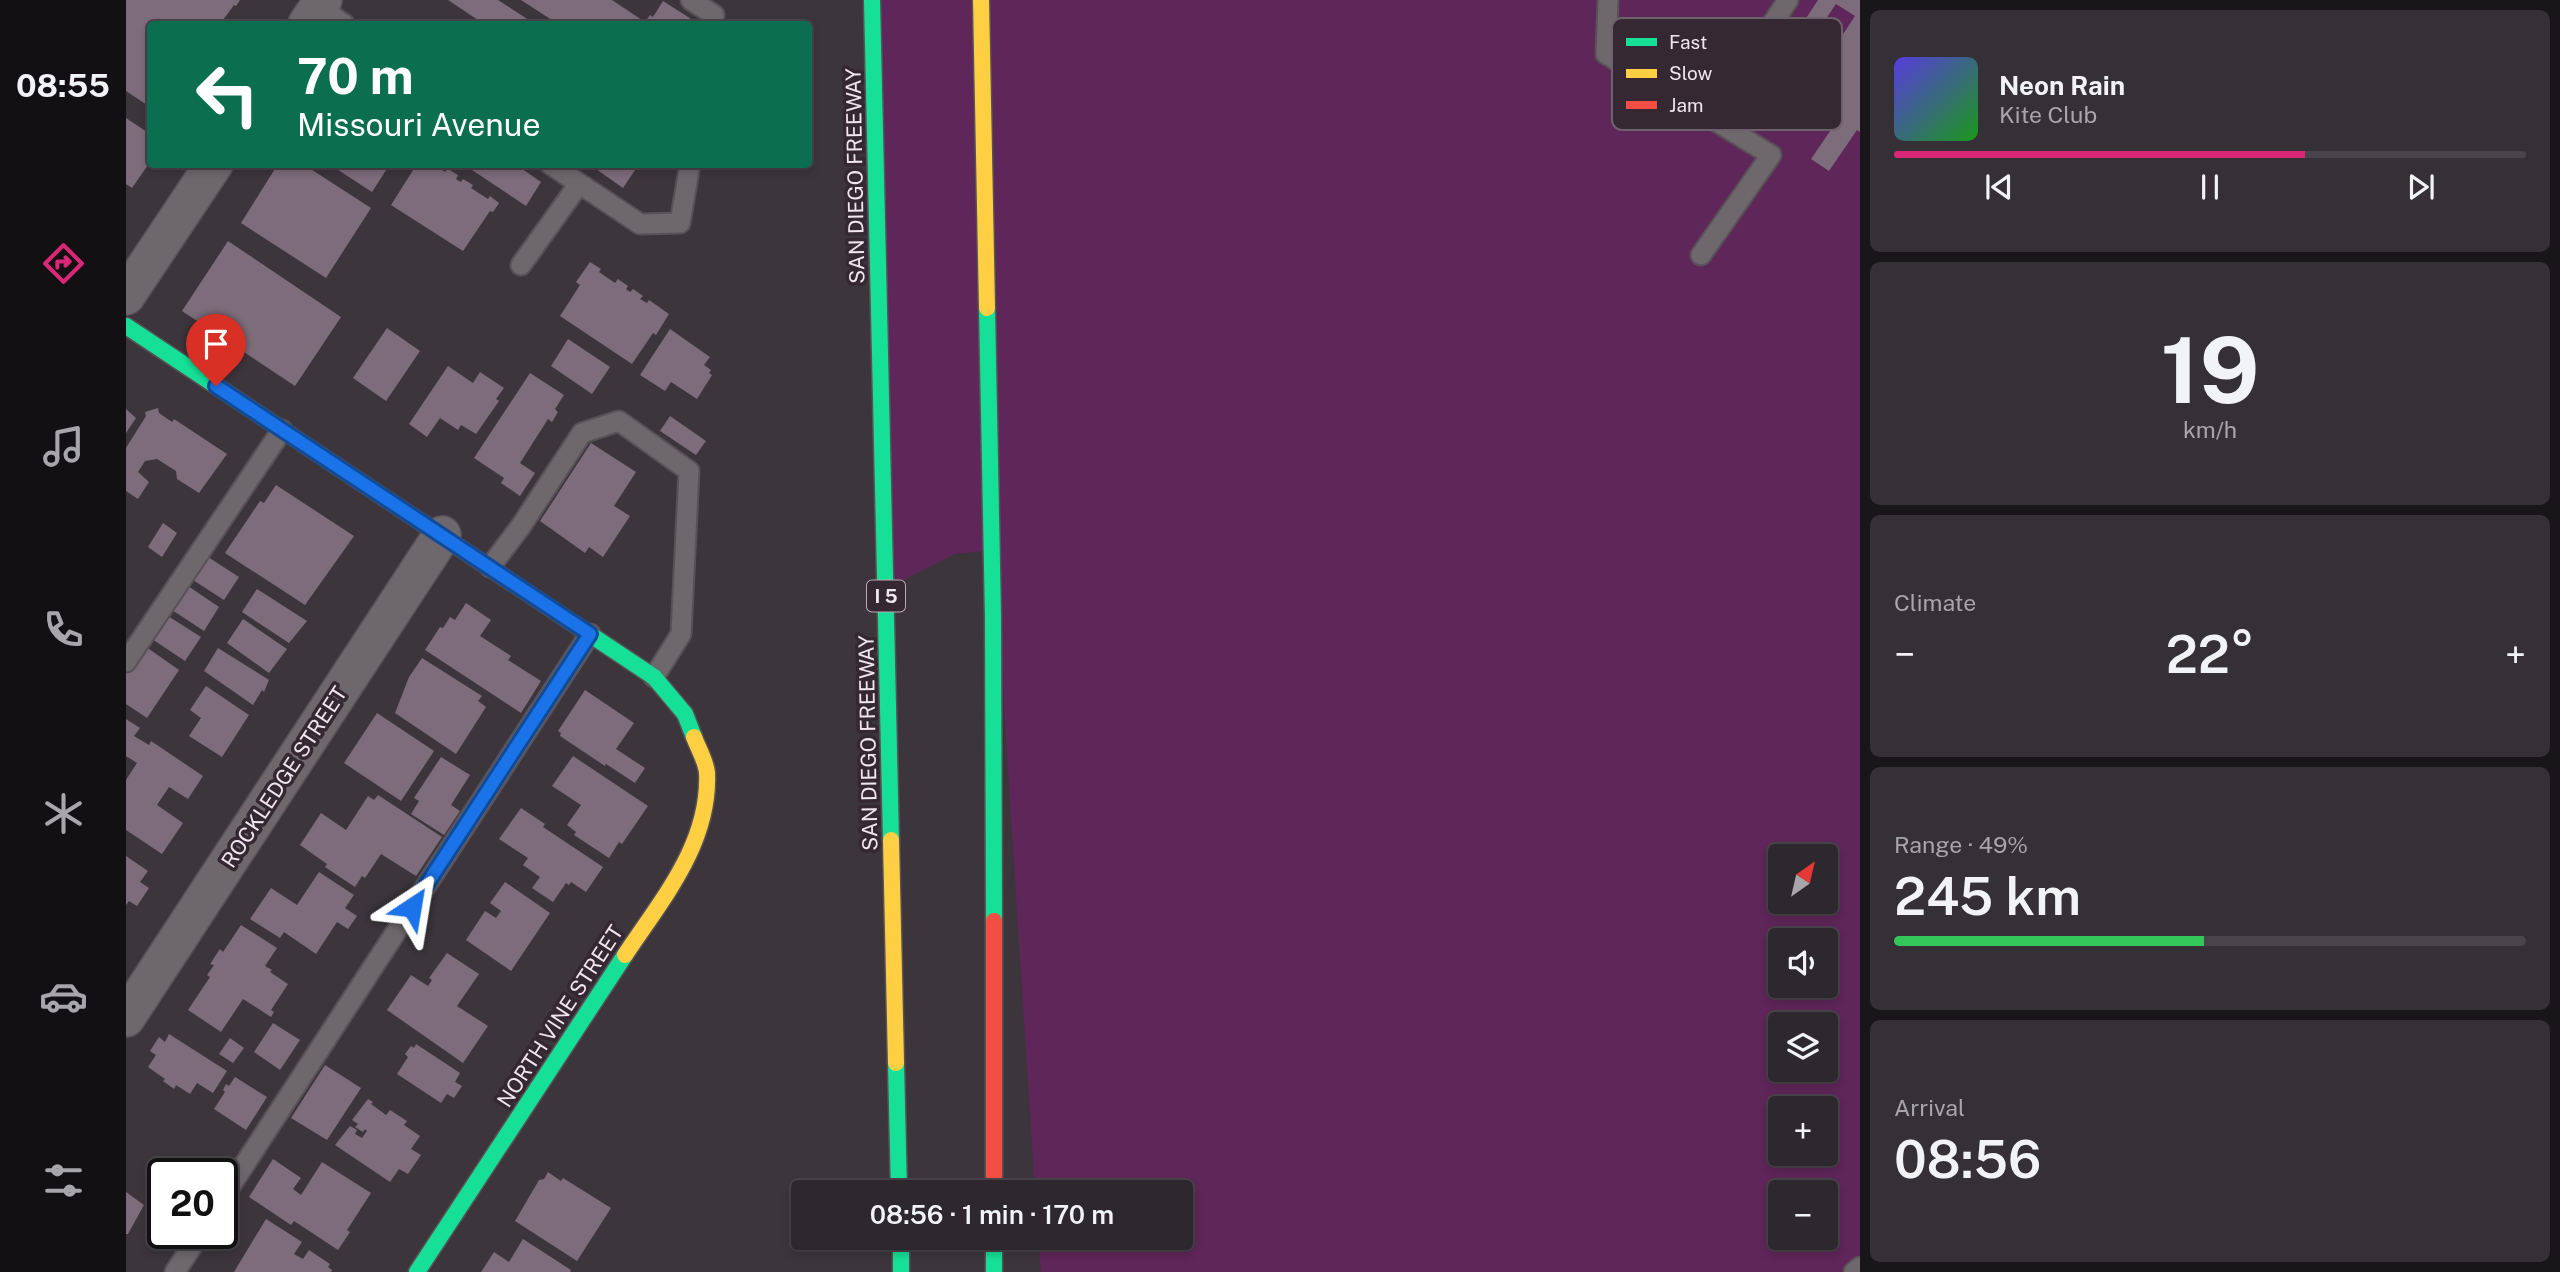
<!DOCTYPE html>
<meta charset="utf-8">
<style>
:root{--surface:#2d282d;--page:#353035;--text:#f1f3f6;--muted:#a7a6aa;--line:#484449;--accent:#db2777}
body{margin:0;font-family:"Public Sans",sans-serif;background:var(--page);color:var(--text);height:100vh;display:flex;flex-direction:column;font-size:26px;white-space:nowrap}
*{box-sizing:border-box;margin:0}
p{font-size:23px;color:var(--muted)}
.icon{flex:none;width:38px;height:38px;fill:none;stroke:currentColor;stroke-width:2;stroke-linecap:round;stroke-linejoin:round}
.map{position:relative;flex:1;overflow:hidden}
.details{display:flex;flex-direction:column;gap:10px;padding:10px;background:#191619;width:700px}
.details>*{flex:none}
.guide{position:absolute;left:21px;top:21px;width:665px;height:147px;border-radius:7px;box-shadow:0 4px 10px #0003,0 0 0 2px var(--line);background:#0b6e4f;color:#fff;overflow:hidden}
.needle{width:46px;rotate:34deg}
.buttons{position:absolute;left:1642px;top:844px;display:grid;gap:14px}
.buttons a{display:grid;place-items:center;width:70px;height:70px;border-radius:7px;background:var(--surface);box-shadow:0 4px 10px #0003,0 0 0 2px var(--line);font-size:35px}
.speed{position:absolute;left:21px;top:1158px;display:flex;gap:14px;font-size:35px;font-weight:700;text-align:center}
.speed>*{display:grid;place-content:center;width:91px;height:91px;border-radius:50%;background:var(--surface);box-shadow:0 4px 10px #0003,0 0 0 2px var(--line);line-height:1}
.speed .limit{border:4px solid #111;border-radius:10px;background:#fff;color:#111}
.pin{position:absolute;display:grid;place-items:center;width:60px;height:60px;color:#fff;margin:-72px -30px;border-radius:50% 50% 50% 0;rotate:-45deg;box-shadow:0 0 7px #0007}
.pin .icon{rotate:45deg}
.me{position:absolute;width:77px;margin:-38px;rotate:33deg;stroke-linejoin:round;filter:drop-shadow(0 0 5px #0008)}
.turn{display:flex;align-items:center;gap:24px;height:147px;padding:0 35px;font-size:32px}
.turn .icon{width:91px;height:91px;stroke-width:2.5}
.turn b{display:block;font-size:49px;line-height:60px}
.big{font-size:52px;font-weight:600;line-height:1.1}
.details .widget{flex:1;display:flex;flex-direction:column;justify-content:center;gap:10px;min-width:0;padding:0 24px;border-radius:10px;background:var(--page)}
.details .dial{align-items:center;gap:0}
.dial b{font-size:91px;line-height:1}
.song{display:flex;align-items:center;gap:21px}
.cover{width:84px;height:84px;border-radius:10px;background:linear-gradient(135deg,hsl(250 70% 55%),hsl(120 70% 35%))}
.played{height:7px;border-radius:4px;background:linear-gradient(90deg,var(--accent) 65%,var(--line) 65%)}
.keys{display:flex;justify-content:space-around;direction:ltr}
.heat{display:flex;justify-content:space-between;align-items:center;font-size:38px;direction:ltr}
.charge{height:10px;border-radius:5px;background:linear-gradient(90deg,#34c759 49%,var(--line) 0)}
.trip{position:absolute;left:665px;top:1180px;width:402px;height:70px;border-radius:7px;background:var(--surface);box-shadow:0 4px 10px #0003,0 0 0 2px var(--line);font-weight:600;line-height:70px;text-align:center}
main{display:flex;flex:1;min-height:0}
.dock{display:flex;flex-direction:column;width:126px;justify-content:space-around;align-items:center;background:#121012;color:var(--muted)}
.dock .icon{width:49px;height:49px}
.dock .on{color:var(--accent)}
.dock b{font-size:32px;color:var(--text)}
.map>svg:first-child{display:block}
</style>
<main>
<nav class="dock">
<b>08:55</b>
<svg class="icon on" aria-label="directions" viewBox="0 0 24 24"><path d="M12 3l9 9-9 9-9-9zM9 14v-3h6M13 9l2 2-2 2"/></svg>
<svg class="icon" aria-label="music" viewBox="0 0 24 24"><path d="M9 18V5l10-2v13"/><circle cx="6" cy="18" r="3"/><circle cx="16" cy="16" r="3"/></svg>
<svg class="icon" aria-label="phone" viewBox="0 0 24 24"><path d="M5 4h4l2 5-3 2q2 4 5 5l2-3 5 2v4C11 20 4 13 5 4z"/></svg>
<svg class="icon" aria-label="climate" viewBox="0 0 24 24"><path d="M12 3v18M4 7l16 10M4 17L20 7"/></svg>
<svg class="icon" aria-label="car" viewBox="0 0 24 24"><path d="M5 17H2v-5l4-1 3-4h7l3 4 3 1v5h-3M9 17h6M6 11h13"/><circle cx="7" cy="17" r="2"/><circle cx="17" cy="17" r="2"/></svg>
<svg class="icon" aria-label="filters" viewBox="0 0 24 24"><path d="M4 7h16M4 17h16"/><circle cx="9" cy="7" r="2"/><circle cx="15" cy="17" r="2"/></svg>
</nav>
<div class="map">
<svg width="1734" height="1272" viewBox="0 0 1734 1272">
<rect width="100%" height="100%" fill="#3c363c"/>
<path fill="#5e2659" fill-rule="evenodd" d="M737,0H1734V1272H915L912,1237H1055V1192H909L868,550L829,554L769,584ZM1654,856H1699V901H1654ZM1654,940H1699V985H1654ZM1654,1024H1699V1069H1654ZM1654,1108H1699V1153H1654ZM1654,1192H1699V1237H1654Z"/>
<path fill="#7d6c7b" d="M0,0H114L110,6L108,5L97,20L100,22L98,24H24V107L0,91Z
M322,0H372L409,24H358Z
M395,0H486L519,22L524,15L527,17L537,1L573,24H432Z
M1692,0H1734V132L1731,130L1703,171L1685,159L1713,118L1665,85L1692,46L1704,54L1729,16L1710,4L1685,41L1671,32Z
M0,118L24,134V162L6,188L0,184Z
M152,164H177L245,208L200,278L115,223Z
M203,164H264L246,192Z
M291,164H308L319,172L322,169L332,175L330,179L335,182L337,179L347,185L345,188L362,199L364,196L373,203L367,212L364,211L337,251L265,205Z
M337,164H389L415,182L400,206Z
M463,164H513L497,188Z
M102,241L215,317L169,386L56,311Z
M464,262L475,269L473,272L489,283L492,279L502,286L500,289L504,292L507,289L517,296L514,299L521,303L523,300L543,314L530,335L527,333L506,364L434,316L454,285L450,282Z
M261,328L294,351L260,401L227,378Z
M544,329L584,357L578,365L585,370L583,373L586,375L571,399L545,382L539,391L514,375Z
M442,339L484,367L466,394L425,366Z
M322,366L347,383L354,372L378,388L370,399L373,401L350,434L335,425L332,430L314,418L301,437L283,424Z
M404,373L438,395L429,409L432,412L426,422L422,419L394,463L409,473L394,496L375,483L378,478L348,458Z
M32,408L33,413L46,422L48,419L101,454L73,493L51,479L50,471L31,459L19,461L12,472L23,482L12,499L0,491V448L20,416L19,412Z
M0,409L10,418L0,433Z
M544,416L580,441L570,455L534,431Z
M465,443L510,472L488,506L504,516L477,557L463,547L459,553L414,521Z
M150,485L228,536L179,605L99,553L134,501L138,503Z
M37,523L51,533L36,557L22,547Z
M82,557L113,577L98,600L67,580Z
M62,586L93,607L78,631L46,610Z
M131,589L181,621L163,643L116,612Z
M340,603L365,620L354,636L385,656L382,660L415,681L395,713L299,650L314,627L317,628L324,617L329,620Z
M42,616L75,637L59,661L26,639Z
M117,619L161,649L143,673L101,643Z
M16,644L53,670L21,718L0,704V667Z
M92,648L143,680L138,692L136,690L127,705L78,671Z
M296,658L356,696L352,701L360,707L330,754L269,713L283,677Z
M80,686L123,715L96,757L63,736L75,718L64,710Z
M459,690L508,723L490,749L519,768L509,783L480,764L479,766L434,736L435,733L432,731Z
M251,713L308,751L275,801L218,763Z
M0,719L14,728L8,736L23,745L25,741L77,776L62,799L43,787L31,805L57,823L36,854L0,830V780L11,763L0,756Z
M447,756L522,806L496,844L493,842L483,858L448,835L450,832L441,825L455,805L426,786Z
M315,757L344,775L325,805L334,811L318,835L285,814L293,801L288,798Z
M252,795L316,837L290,876L255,854L239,878L236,876L229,887L199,867L201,864L174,845L195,813L220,830L242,796L248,800Z
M395,808L419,824L417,827L477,867L460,892L445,882L443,885L440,883L427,902L406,888L414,877L397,865L402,858L373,839Z
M0,856L22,871L14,882L23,888L11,906L3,901L0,905Z
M193,872L228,895L219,908L231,916L222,929L211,922L190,954L158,932L154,938L124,919L145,888L171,905Z
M379,882L424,913L385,971L340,940L359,911L370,918L375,911L364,903Z
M115,925L151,948L139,966L146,970L144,972L162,984L145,1010L148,1012L145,1017L117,999L95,1032L62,1010L84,977L81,975L88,965L84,964L94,949L97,952Z
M321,953L353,974L331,1006L362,1026L337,1063L261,1010L285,975L302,986L306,980L303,978Z
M147,1023L174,1040L154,1070L128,1052Z
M43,1034L101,1071L87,1093L71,1083L64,1094L50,1085L48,1089L37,1081L39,1079L22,1067L30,1055L24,1051L33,1037L39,1042Z
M104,1038L118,1048L107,1063L93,1054Z
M290,1044L334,1073L329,1082L336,1086L328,1098L321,1094L315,1103L271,1074L282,1057L279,1054L285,1046L288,1048Z
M199,1065L235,1088L201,1140L165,1118Z
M109,1077L141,1097L120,1130L88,1109L99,1092L97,1090L100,1084L103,1086Z
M242,1099L247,1102L245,1104L260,1115L264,1110L281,1121L278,1125L294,1136L285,1149L295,1155L282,1174L273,1169L264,1182L209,1145L224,1126L231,1130L229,1134L236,1138L241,1131L239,1129L237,1132L229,1127L232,1124L226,1120Z
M147,1159L175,1178L167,1189L175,1195L196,1162L245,1193L221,1230L224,1232L212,1250L168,1221L165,1225L123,1197Z
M422,1172L435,1181L437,1178L485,1208L451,1261L389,1221L413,1180L418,1179Z
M0,1192L18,1205L2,1234H0Z
M140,1219L176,1242L168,1254L177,1259L183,1250L204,1264L202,1267L206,1270L205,1272H108Z
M397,1239L445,1270L444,1272H355L368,1252L383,1262Z"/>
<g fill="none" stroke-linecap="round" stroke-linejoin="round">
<g stroke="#585257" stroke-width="23">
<path id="lane" d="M565,0L588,15
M1482,0L1480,54L1645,155L1575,255
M193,7L218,24
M1584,118L1662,0
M424,164L514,224L554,223L564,164
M395,265L453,184
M364,567L395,526L456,433L493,421L563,471L555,634L528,677
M0,662L156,430
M96,1199L464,634
M49,1272L74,1234
M1728,1272L1734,1267"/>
</g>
<g stroke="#585257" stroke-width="40">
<path id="street" d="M181,24L197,0
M0,296L88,164
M0,1018L316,535"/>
</g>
<g stroke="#585257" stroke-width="19">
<path id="fast" d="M746,0L765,840
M861,308L867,617L868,921
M0,326L528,677L559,714L568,737
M770,1063L773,1192
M775,1237V1272
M868,1237V1272
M291,1272L499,955"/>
</g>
<g stroke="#585257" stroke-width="19">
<path id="slow" d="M855,0L861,308
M765,840L770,1063
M499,955C536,899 584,844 581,773C580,761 572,748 568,737"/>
</g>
<g stroke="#585257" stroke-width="19">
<path id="jam" d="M868,921V1192"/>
</g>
<use href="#lane" stroke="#6e686d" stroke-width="19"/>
<use href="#street" stroke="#6e686d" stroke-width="37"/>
<use href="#fast" stroke="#16e098" stroke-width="16"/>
<use href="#slow" stroke="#ffcf43" stroke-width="16"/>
<use href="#jam" stroke="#f24e42" stroke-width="16"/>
</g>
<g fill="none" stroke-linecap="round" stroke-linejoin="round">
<g stroke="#114b97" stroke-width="18">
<path id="route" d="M90,386L464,634L286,907"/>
</g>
<use href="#route" stroke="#1a73e8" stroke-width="12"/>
</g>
<g text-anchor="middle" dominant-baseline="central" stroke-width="7" stroke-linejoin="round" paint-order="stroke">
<rect fill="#352833" stroke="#b7adb6" stroke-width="2" x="741" y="580.5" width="38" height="31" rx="5"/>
<g font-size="19" font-weight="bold" fill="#efe6ee">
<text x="760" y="596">I 5</text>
</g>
<g font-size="21" fill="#efe6ee" stroke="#352833">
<text transform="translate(729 176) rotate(-91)">SAN DIEGO FREEWAY</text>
<text transform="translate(742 743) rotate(-91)">SAN DIEGO FREEWAY</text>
<text transform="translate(158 777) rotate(-57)">ROCKLEDGE STREET</text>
<text transform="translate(434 1016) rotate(-57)">NORTH VINE STREET</text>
</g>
</g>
<rect x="1486" y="18" width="230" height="112" rx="10" fill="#352833" stroke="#6d616b" stroke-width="2"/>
<rect x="1500" y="38" width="31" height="8" fill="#16e098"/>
<rect x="1500" y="69" width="31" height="9" fill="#ffcf43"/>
<rect x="1500" y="101" width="31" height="8" fill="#f24e42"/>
<g font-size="19" fill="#efe6ee">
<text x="1543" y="49">Fast</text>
<text x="1543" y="80">Slow</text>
<text x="1543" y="112">Jam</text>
</g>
</svg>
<div class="buttons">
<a><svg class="needle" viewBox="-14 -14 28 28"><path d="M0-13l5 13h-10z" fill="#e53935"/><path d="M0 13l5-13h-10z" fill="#a7a6aa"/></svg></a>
<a><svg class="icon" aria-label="sound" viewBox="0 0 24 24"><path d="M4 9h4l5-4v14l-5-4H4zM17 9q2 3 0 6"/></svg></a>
<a><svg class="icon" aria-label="layers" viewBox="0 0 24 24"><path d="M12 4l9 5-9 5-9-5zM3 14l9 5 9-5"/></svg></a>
<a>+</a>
<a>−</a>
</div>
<div class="speed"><div class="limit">20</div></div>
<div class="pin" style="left:90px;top:386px;background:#d93025"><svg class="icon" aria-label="arrive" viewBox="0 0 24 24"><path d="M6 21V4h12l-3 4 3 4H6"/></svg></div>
<svg class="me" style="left:286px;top:907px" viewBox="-20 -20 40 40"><path d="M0-17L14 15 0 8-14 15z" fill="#1a73e8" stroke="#fff" stroke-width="4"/></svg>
<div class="trip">08:56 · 1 min · 170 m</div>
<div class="guide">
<div class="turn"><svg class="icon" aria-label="left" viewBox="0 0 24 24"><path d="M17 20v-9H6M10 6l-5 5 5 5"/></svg><div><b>70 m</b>Missouri Avenue</div></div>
</div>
</div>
<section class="details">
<div class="widget">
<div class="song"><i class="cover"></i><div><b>Neon Rain</b><p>Kite Club</p></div></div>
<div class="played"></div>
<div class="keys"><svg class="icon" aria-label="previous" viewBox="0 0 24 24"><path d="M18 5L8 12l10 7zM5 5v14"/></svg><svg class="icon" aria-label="pause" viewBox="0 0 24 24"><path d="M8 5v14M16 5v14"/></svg><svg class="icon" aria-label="next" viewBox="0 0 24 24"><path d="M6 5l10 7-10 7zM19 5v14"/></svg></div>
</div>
<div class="widget dial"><b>19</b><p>km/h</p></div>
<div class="widget"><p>Climate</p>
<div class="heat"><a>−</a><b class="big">22°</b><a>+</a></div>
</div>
<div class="widget"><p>Range · 49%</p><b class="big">245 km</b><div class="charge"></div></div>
<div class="widget"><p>Arrival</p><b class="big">08:56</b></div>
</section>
</main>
